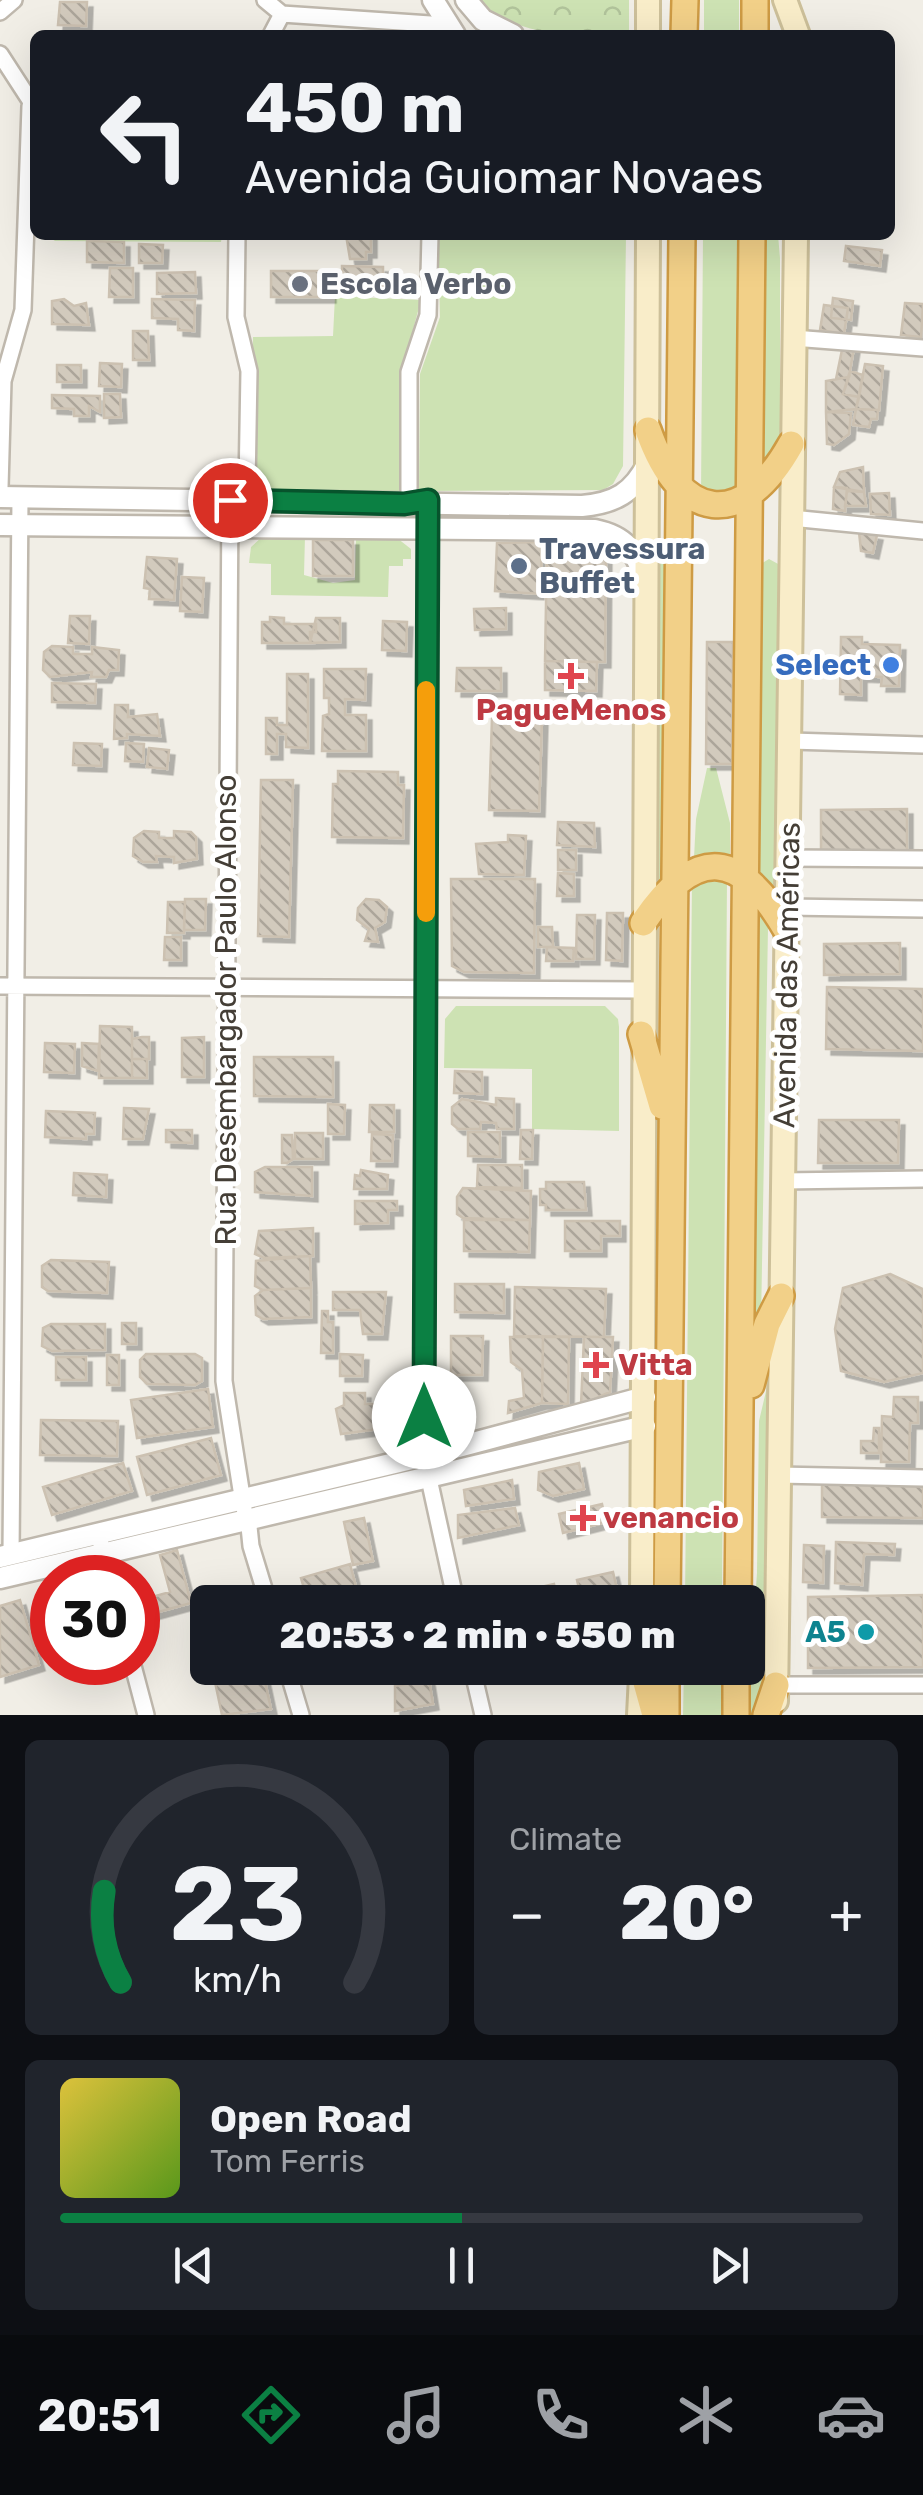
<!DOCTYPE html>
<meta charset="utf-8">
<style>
:root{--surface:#171b24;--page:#20242c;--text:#f1f3f6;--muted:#9ea1a6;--line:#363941;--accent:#0b8043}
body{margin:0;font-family:Rubik,sans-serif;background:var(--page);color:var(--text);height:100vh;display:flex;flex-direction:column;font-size:38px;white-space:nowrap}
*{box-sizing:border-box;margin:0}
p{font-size:32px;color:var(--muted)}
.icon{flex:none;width:55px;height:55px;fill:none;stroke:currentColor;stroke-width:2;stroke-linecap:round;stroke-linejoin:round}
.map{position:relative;height:1715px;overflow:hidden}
.drawer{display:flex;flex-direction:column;gap:25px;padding:25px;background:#0d0f14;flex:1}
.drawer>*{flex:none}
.hud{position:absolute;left:30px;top:30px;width:865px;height:210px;border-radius:15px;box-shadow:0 10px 40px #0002;background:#171b24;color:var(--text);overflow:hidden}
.speed{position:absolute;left:30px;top:1555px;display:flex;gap:20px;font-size:50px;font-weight:700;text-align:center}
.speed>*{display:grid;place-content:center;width:130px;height:130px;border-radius:50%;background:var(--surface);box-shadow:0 10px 40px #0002;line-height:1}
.speed .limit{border:15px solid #d22;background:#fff;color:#111}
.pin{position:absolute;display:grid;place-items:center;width:85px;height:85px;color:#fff;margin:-42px;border:5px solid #fff;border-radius:50%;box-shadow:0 2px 10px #0007}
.me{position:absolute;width:110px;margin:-55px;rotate:0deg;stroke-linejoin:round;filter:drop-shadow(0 0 8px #0008)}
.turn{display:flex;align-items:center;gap:35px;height:210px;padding:0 50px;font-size:45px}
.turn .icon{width:130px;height:130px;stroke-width:2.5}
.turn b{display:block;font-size:70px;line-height:85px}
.big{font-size:75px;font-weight:800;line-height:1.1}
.drawer .card{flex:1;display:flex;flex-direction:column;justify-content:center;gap:15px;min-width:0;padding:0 35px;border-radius:15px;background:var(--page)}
.drawer .dial{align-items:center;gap:0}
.dial svg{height:260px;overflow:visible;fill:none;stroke:var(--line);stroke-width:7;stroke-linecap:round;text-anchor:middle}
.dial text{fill:var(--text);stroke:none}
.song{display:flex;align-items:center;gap:30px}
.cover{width:120px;height:120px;border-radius:15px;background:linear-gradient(135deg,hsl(50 70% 55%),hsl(90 70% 35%))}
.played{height:10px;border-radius:5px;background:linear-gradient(90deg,var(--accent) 50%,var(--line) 50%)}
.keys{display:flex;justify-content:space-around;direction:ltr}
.heat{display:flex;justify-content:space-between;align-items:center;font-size:55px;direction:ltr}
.drawer .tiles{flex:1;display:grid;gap:25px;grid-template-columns:1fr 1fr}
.card:last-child{grid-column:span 2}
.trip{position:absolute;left:190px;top:1585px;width:575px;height:100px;border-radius:15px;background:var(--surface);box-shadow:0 10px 40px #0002;font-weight:800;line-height:100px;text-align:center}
.tab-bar{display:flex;height:160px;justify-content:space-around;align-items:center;background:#090b0e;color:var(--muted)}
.tab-bar .icon{width:70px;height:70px}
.tab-bar .on{color:var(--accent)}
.tab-bar b{font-size:45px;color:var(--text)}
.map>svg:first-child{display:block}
</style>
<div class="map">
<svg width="923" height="1715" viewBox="0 0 923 1715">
<defs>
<pattern id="park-crowns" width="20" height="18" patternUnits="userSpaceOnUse" patternTransform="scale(2.5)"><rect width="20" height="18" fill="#cde2b3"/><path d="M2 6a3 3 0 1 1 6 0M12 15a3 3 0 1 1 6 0" fill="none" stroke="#b1c39b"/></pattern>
<pattern id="building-back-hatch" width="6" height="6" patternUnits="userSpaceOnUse" patternTransform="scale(2.5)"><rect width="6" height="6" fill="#d2cabd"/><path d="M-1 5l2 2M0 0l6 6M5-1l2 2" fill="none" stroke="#aca59a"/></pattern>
<filter id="shadow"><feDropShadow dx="5.5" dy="5.5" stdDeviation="0" flood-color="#0004"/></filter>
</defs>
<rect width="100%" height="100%" fill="#f1eee6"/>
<path fill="#cde2b3" d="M704,0H739V35H704Z
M46,235H222L221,242L55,241Z
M438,235H626L623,466L613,484L603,490L419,491L420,374L440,317Z
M703,235H737L736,494L701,495Z
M764,235H778L780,258V436L760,481Z
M335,296L421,300L402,371L401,494L248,493L253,337L333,336Z
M263,536H305L304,575L333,583L355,580L356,537L397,538L411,549V559H403V566H389L388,597L271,595V564L249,563L251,547Z
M654,546L669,560L668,877L656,891Z
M769,559L780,565L777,896L757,873L759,565Z
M707,768H716L730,823V857L694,858L696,819Z
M727,878L722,1602H685L692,879Z
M754,899L767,917L768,928L761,1321L749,1375Z
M456,1006H605L618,1019L619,1027V1131L532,1129V1069L444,1068L445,1019Z
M771,1370L765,1695L758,1715H747L757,1573L759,1421Z
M684,1668H721V1715H683Z"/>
<path fill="url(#park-crowns)" d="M476,0H629V35C573,35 522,39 476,0Z"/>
<path fill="url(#building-back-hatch)" stroke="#ccc1b1" stroke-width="2.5" filter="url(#shadow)" d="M60,2H87L86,26L58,25Z
M346,235H371V252H366V259H350Z
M87,241L124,242V263L87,262Z
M139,244L163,245L162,263H139Z
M846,246L882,250L880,266L844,261Z
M342,266L383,267V289H342Z
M110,268H133V297H109Z
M271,271H330V297H271Z
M195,272L196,293L157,294V273Z
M833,298L853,301L851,320L831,318Z
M64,299L74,306L86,303L89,325L52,324V301Z
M152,299L195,300L194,331L178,330V319L152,318Z
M905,303L923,304L921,337L901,335Z
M824,305L848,308L844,334L820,330Z
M133,331H148L149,360H133Z
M843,345L854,347L849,377L836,379Z
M100,363L122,364L121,387L99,386Z
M865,364L883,366L879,410L856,409Z
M57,365H81V382H57Z
M850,371L863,375L859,397L843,394Z
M849,377L843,394L859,397L856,409L826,412V381Z
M104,394H120L121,417L104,418Z
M52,395L100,396V412L89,406V416H74V409L52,408Z
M856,409L878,410L877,419H871L869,427L853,425Z
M826,412L851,413L849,434L834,445L827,444Z
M863,467L864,492L834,487L840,472Z
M834,487L847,488L845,511L833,509Z
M847,491L864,492L866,506H845Z
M889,493L890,515L871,514L870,494Z
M859,532L877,535L873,553L861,551Z
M313,540H353V576H313Z
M541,542L542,594L495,591L497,543Z
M547,547L606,548L605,662L545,661Z
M147,557L177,559L174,600L149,599L150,589L144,588Z
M182,577L204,578L202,612L180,611Z
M506,608V629L475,630L474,609Z
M70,616H90L89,644L68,643Z
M270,617L284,618V624H316V632H310V643H262V622H270Z
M316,618H340V642L310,643Z
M383,621L407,622L406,651L382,650Z
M841,637H862V644L900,645L899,686H881L882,677L861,676V695L840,694Z
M707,642H733L732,764H706Z
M52,646L73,647V654H92V647L119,650L118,670H109L106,677H91L92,672L50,677L43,670L44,652Z
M545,661L597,662L596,691L545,690Z
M457,668H501V691H456Z
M324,669H366L365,700L345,699V715H366V751H322L323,716L329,714V698H324Z
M287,674H308V748L286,747V734H277V754H266V718H277V725H287Z
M52,683L96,684L95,703L52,702Z
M115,705H128V717L157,714L160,736L127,734V738L114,739Z
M492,718L542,719L539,811L489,810Z
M74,743L102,744L101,766L73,765Z
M126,743L144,744L143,762L125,761Z
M149,748L169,750L167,769L147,767Z
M338,771L398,772V785H404L403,838L332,837L333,784H338Z
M261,780H293L289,937L258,936Z
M907,809V850L821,851V810Z
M558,822L594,823L595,847L557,845Z
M144,831L159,832V838H174V831L191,832L196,837L197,859L174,863V857L156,856L157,862H143L133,856L134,838Z
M508,835L526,836L524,875L479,874L476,844L508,842Z
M558,850H576V870H558Z
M558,873L574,874V896H557Z
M451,879H535L534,973L464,972L452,966Z
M185,899H206L205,930H184Z
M366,899L379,900L387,907L385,922L375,928L378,942L365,941L369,929L357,920L358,908Z
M168,902H185L184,933H167Z
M607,913H623L622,961L606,960Z
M577,915H595L594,959H576Z
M538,927H552L553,947H538Z
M165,937H181V960H164Z
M900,943V974L824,975V944Z
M547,947L574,948L573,961H546Z
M827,987L923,989V1051L826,1049Z
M100,1026L132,1027V1078H99Z
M142,1037H149V1059H132V1039Z
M204,1037V1077H182V1038Z
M45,1043L75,1044L74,1073L44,1072Z
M82,1043L99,1044L98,1071L82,1066Z
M254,1057H333V1097L254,1096Z
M132,1059H147V1078H132Z
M455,1071L482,1072V1094L454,1093Z
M496,1098L514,1099V1129H497L496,1123L481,1122L480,1129H458L452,1124V1107L462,1099L496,1105Z
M328,1104L345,1105L344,1134H328Z
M370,1105H394V1132H369Z
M124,1108L149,1109L143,1139H123Z
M46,1111L95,1113L94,1134H86V1139L45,1137Z
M819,1120H899L898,1163H818Z
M166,1130H192V1143L166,1142Z
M521,1130H533L532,1159H520Z
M468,1132H500V1157L468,1156Z
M295,1133H323V1159H295Z
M372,1134L393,1135L392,1161H371Z
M282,1135H292L293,1159L287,1163H282Z
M478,1165H522V1188L477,1187Z
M265,1167H312V1196L255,1192V1172Z
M361,1170L388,1175L387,1189H354L355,1175L360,1176Z
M74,1173L107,1175L106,1197L73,1195Z
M546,1182H584L586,1210H546V1205H540V1189H546Z
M463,1188L531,1191L530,1220L463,1218L457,1214V1197Z
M355,1201H397V1210H388V1223L355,1224Z
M464,1220H530L529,1252L464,1251Z
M565,1221H620V1236H601V1251H565Z
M313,1228V1256L264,1258L255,1254L259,1231Z
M310,1256L311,1288L263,1290L255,1286L256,1261Z
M51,1260L109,1262L107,1293L48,1291L42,1287V1266Z
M890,1274L923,1289V1373L884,1382L841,1371L835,1329L843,1288Z
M455,1284H504V1313L455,1312Z
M515,1287L606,1289L604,1337L514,1336Z
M311,1288V1317L263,1319L256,1315L255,1296L263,1290Z
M333,1292H386L382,1334H363L360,1310H333Z
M322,1311H328V1322H333V1353H321Z
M122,1323H136V1344H122Z
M51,1324H105V1350L52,1351L42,1346L43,1328Z
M451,1336H483L482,1375H451Z
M510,1337H543L542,1403L508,1413L509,1401L524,1398L522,1370L511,1362Z
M543,1337H569L568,1404L542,1403Z
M584,1337H613L610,1392L581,1405Z
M146,1354H195L202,1358V1381L195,1385L147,1384L140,1377V1360Z
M340,1354L363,1355L362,1376H340Z
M107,1355H119V1385H107Z
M56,1357H86V1380H56Z
M208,1389L213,1427L137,1438L131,1400Z
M344,1393H365V1404H379V1429L341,1434L336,1409L344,1405Z
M894,1397H918V1423H910L909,1462H881L882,1416L893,1417Z
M41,1420L118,1421L117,1456L40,1455Z
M874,1428H879V1453H861V1441H873Z
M211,1438L221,1475L147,1495L137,1457Z
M123,1463L132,1491L52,1515L43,1487Z
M579,1463L584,1489L553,1496L538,1490L539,1472Z
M512,1480L514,1499L466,1506L464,1490Z
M822,1482L923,1483V1518L822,1517Z
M602,1504L606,1522L563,1533L559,1514Z
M515,1508L519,1525L458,1538V1515Z
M364,1518L373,1561L353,1565L344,1522Z
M836,1542L895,1544L894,1555L864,1554L862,1585L835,1583Z
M804,1545L824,1546L823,1583L803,1582Z
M177,1550L191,1603L140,1617L138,1601L170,1592L160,1555Z
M350,1564L360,1602H308L301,1578Z
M613,1572L620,1602H582L577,1580Z
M554,1584L558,1602H502L501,1596Z
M923,1595V1667L808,1668V1597Z
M20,1600L39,1665L0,1677V1606Z
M212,1668H262L271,1709L222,1715Z
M429,1680L433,1704L395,1711V1686Z"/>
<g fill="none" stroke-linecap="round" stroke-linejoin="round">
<g stroke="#bfb8ad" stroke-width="20">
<path id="minor" d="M265,0L282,14
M0,12L14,0
M271,35L282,14L445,25
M0,54L35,108
M237,235L236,317L249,371L247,486
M793,338L923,348
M0,487L3,381L23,310L30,106
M409,498V372L428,315L430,235
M230,500L224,1381L244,1509
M428,501L424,1456L456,1602
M791,518L923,531
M791,741L923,745
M788,858L923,859
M787,907L923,909
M0,986L641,990
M783,1181L923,1179
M778,1475L923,1478
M248,1517L251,1546L268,1602
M98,1533L110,1578
M11,1554L20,498
M132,1662L146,1715
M287,1668L301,1715
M472,1668L483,1715
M776,1685H923"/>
</g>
<g stroke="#bfb8ad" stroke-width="25">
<path id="tertiary" d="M433,0L455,35
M466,0L483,20L513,35
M0,497L582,506C615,503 633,493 648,463
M0,525L595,530C625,536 636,551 645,580
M0,1557L424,1456L645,1397
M0,1578L645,1426"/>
</g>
<g stroke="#cdc09a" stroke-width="28">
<path id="secondary" d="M648,0V35
M785,0L798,35
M642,1602L648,235
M776,1701L796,235
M639,1715L641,1676"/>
</g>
<g stroke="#ce9b44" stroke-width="30">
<path id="trunk" d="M684,35L685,0
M755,35V0
M648,430C680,522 742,532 791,444
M643,923C697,843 741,851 787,931
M641,1034L662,1106
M751,1385L767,1324L781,1296
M667,1602L682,235
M738,1602L752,235
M642,1668L655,1715
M666,1715V1668
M736,1715V1668
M766,1715L776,1685"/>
</g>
<use href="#minor" stroke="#fff" stroke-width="15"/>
<use href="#tertiary" stroke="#fff" stroke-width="20"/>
<use href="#secondary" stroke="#f9edc9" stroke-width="22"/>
<use href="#trunk" stroke="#f2d088" stroke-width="25"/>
</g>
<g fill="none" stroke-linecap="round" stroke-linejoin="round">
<g stroke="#07532c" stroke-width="25">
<path id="route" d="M230,500L404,504L428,500L424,1417"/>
</g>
<use href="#route" stroke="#0b8043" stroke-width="18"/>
<path stroke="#f59e0b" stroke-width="18" d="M426,913V690"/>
</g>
<circle fill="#6b7280" stroke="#fff" stroke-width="4" cx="300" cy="284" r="10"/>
<circle fill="#5c6f8a" stroke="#fff" stroke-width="4" cx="519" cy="566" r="10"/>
<circle fill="#3f7fe0" stroke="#fff" stroke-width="4" cx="891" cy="665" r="10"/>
<g fill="#e0444e" stroke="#fff" stroke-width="4">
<path d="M566 661h10v10h10v10h-10v10h-10v-10h-10v-10h10z"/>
<path d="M591 1350h10v10h10v10h-10v10h-10v-10h-10v-10h10z"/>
<path d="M578 1503h10v10h10v10h-10v10h-10v-10h-10v-10h10z"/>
</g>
<circle fill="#0f9aa8" stroke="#fff" stroke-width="4" cx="866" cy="1632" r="10"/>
<g text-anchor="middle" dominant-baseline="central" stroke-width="10" stroke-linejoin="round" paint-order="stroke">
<g font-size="30" font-weight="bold" fill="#5b616d" stroke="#fff" text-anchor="start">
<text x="320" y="284">Escola Verbo</text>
</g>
<g font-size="30" font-weight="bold" fill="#4e5e75" stroke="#fff" text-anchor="start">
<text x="539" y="549">Travessura<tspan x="539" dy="34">Buffet</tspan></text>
</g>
<g font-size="30" font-weight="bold" fill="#366cbe" stroke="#fff" text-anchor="end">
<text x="871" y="665">Select</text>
</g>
<g font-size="30" font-weight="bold" fill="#be3a42" stroke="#fff" text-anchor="start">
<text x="571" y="710" text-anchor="middle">PagueMenos</text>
<text x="618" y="1365">Vitta</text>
<text x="603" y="1518">venancio</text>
</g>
<g font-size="30" fill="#443e36" stroke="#fff">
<text transform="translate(787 975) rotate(-89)">Avenida das Américas</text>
<text transform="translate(226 1010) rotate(-90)">Rua Desembargador Paulo Alonso</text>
</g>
<g font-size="30" font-weight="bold" fill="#0d838f" stroke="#fff" text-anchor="end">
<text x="846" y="1632">A5</text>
</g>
</g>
</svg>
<div class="speed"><div class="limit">30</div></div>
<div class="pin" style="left:230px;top:500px;background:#d93025"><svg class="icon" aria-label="arrive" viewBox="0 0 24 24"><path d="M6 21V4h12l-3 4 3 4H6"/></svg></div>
<svg class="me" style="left:424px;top:1417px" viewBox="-20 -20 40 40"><circle r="19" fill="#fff"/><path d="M0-13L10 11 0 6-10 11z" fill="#0b8043"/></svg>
<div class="trip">20:53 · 2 min · 550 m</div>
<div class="hud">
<div class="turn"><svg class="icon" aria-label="left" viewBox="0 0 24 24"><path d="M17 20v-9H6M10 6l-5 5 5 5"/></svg><div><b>450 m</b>Avenida Guiomar Novaes</div></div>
</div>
</div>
<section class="drawer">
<div class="tiles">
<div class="card dial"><svg viewBox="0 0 100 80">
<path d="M14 69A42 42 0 1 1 86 69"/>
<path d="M14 69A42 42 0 0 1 9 41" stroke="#0b8043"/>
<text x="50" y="56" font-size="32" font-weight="700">23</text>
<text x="50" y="72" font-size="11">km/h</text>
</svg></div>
<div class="card"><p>Climate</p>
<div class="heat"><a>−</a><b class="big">20°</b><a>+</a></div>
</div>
<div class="card">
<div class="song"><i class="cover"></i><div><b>Open Road</b><p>Tom Ferris</p></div></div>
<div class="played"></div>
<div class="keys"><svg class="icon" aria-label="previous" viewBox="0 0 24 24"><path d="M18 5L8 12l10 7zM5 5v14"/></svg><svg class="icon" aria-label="pause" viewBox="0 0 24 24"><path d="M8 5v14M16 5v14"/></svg><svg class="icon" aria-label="next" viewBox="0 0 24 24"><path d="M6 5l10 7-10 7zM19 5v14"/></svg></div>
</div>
</div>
</section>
<nav class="tab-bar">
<b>20:51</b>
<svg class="icon on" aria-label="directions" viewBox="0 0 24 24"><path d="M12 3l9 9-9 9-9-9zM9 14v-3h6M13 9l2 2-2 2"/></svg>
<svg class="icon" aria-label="music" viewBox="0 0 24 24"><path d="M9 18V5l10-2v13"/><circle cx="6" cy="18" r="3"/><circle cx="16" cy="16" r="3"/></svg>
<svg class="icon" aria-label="phone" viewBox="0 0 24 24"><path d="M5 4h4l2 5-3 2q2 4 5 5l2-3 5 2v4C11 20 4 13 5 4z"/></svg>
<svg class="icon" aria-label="climate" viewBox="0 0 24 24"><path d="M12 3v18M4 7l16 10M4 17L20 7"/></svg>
<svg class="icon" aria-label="car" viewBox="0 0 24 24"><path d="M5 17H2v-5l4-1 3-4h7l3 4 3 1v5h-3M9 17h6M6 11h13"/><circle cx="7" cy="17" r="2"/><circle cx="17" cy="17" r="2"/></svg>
</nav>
